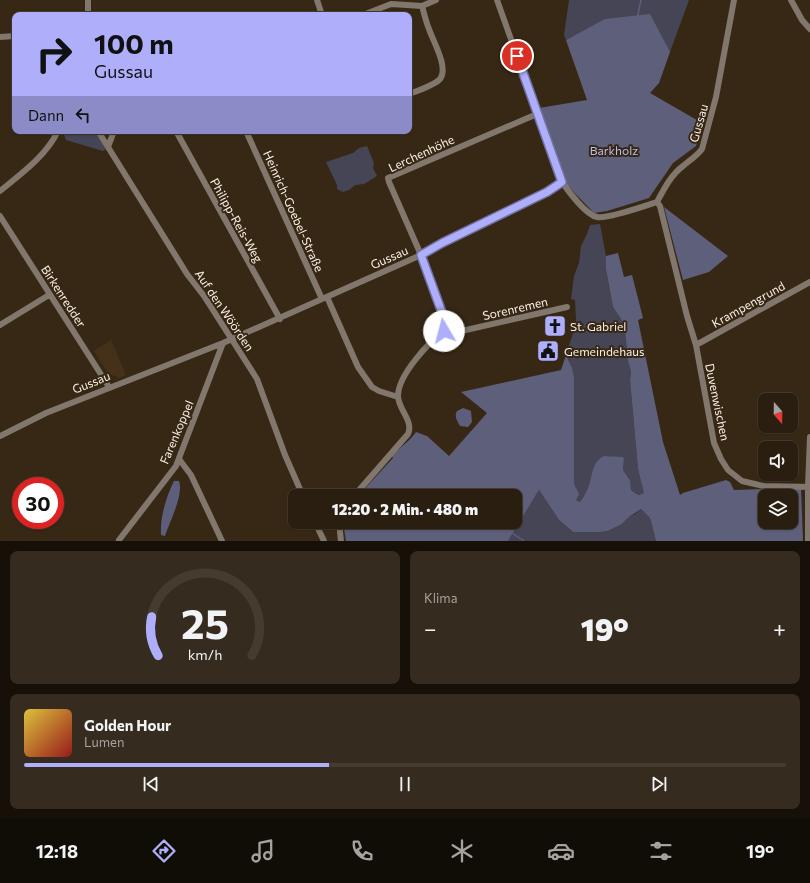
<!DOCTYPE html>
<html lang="de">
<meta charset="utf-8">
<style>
:root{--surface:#291e10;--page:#352b1e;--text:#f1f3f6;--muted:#a5a29f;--line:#453c30;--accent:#aeaefb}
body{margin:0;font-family:Commissioner,sans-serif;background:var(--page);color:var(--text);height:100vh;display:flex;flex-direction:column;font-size:15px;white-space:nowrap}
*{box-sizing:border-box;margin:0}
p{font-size:13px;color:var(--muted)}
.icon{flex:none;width:22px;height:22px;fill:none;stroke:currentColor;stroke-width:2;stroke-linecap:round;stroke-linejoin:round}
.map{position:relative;height:541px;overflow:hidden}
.sheet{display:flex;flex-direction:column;gap:10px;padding:10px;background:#171009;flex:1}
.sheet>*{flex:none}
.guide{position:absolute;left:12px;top:12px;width:400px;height:122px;border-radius:8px;box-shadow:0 1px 3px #0004,0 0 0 1px var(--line);background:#aeaefb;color:#111;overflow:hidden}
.needle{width:26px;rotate:160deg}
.buttons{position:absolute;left:758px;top:393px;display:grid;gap:8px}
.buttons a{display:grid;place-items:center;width:40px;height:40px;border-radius:8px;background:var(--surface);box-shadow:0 1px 3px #0004,0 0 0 1px var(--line);font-size:20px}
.speed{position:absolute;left:12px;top:477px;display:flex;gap:8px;font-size:20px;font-weight:700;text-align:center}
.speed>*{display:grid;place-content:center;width:52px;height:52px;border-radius:50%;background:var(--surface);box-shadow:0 1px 3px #0004,0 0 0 1px var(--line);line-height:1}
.speed .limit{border:6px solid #d22;background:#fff;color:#111}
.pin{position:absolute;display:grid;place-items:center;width:34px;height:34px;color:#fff;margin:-17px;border:2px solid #fff;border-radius:50%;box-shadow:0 1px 4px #0007}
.me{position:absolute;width:44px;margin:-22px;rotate:352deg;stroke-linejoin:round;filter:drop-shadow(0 0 3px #0008)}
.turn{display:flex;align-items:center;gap:14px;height:84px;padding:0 16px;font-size:18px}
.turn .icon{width:52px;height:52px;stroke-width:2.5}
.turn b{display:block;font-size:28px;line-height:34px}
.then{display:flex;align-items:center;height:38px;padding:0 16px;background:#0003;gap:8px;font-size:15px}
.big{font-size:30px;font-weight:800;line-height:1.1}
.sheet .tile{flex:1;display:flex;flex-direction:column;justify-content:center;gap:6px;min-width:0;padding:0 14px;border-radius:8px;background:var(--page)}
.sheet .dial{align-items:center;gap:0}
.dial svg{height:104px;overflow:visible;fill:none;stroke:var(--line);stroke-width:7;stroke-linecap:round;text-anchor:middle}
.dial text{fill:var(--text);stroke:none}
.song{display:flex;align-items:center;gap:12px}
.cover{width:48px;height:48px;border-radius:6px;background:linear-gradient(135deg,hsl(50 70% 55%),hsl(0 70% 35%))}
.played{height:4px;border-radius:2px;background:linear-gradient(90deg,var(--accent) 40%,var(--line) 40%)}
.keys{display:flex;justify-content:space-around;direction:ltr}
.heat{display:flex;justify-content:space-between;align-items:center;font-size:22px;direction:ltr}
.sheet .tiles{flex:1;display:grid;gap:10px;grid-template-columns:1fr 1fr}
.tile:last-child{grid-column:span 2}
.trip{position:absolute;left:288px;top:489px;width:234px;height:40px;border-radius:8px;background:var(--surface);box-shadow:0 1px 3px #0004,0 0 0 1px var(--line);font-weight:800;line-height:40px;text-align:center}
.tabs{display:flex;height:64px;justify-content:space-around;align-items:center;background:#100c06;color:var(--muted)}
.tabs .icon{width:28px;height:28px}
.tabs .current{color:var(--accent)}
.tabs b{font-size:18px;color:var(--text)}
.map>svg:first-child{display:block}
</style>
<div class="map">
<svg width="810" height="541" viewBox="0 0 810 541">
<rect width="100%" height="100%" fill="#372816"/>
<path fill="#453118" d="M111,340L126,375L119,378L108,373L94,351Z"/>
<path fill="#454556" d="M569,0H689L670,52L573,36L566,40L564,35Z
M66,131H95L106,149L103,151L66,140L64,135Z
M367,146L374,163L373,168L377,176L364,184L355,185L349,190L343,192L337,189V185L326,162L353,153L359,148Z
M600,224L606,256V271L613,307L621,319L625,331L628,361L631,372L630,380L638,469L644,491V493L640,495L632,491L629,485V478L623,470L624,459L623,458L604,456L595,464L589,487L580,502L576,500V488L574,485L569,361L566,355L574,330L576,320L575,300L571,299L574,276L579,263L581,246L587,234L590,225Z
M539,490L559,520L573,532H600L608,531L622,524L629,517L635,514L641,509L650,518L656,541H508Z"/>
<path fill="#5e5f7b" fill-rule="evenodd" d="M650,14L670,52L659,83L650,93L702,123L696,146L673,163L649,198L607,211L594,213L566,184L539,108L587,100L566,40L605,19Z
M664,207L728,256L709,272L683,280Z
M618,253L624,277L632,275L643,318L638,320L663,442L680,495L683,493L726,480L730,482L734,490L801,488L803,541H656L650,518L641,509L629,517L622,524L608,531L600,532H573L559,520L539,490L508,541H346L343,522H515V496H358L393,458L392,456C400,447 410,441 416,432L427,436L449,456L487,413L461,392L561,370L566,355L572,368L574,377V484L579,494L576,500L580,502C583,497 586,493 588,488C593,476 591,462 604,456L623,457L624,459L623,470L630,480C631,490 629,490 639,495L644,493L638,469L630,380L631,372L628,361L625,331L621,319L613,307L606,270V256ZM765,496H791V522H765Z"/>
<path fill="#5d5e7b" d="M463,408L471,411L472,422L468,427L460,426C457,421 454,417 457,411Z
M174,481H179C184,495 169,523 165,536L161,535C160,517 166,497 174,481Z"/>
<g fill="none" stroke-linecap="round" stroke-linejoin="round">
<path stroke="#5d5e7b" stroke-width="1.5" d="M637,19L641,0
M512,533L524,541"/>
<path stroke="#81776c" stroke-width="6" d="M317,0L322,15
M497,0L562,182C568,191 586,215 597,217C608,219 645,206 657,202C664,189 671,175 683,166C690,160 697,156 702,149L716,97L734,0
M791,0L802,20L810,29
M88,15V0
M363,15L391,4L422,6L436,0
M0,37L15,36
M409,94C417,91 435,85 440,79C449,68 433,41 429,29C426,22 424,13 422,6
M98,131L187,274L204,296L257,379L285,455L303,496
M176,131L280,319
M246,131L322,299
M108,147L114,131
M0,191C21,174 46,156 58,131
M657,202L660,206L687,316L696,345L714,443L721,459L728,470L742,481L764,486L810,487
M0,216L109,387
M327,297L358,367L372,387L379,391L398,397
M0,325L49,295
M444,331V318L421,255L389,182L388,178L537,114
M444,331L448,333L457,332L567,307
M696,345L810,282
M0,436L46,413L223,343L421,255L442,243L547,192L562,182
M179,459L191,475L222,541
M354,496L408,434C414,421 398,409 398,396C398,375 429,342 444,331
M315,522L324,541
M339,522L341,541
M119,540L176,466L223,343
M808,541V487L810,437"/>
</g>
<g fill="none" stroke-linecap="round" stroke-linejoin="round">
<g stroke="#7171a3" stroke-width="10">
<path id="route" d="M444,331V318L421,255L442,243L547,192L562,182L517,56"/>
</g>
<use href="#route" stroke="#aeaefb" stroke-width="7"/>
</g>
<defs>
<g id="church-square" transform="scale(1.15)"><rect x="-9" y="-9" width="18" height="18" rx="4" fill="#aeaefb" stroke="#372816"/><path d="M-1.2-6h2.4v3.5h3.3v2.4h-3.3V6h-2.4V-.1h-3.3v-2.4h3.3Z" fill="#111"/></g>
<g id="civic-square" transform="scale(1.15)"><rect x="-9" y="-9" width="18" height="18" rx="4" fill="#aeaefb" stroke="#372816"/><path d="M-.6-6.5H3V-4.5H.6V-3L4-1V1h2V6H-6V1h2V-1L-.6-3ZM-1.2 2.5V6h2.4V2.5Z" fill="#111"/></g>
</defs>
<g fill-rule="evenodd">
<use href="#church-square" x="555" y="326"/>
<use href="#civic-square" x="548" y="351"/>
</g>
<g text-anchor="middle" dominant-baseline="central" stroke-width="4" stroke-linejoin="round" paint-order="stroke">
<g font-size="12" fill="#faf0e5" stroke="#372816">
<text transform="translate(698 123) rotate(-74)">Gussau</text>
<text transform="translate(421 153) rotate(-25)">Lerchenhöhe</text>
<text transform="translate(294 211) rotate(66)">Heinrich-Goebel-Straße</text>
<text transform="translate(237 220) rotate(61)">Philipp-Reis-Weg</text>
<text transform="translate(389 257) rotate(-24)">Gussau</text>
<text transform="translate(64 296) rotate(57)">Birkenredder</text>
<text transform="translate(748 304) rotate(-29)">Krampengrund</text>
<text transform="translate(515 308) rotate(-13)">Sorenremen</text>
<text transform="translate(225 310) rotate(56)">Auf den Wöörden</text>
<text transform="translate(91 382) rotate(-22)">Gussau</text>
<text transform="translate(718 402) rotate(78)">Duvenwischen</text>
<text transform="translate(176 432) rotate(-67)">Farenkoppel</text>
</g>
<g font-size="12" fill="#bbbdf3" stroke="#372816">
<text x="614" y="150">Barkholz</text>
</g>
<g font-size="12" fill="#faf0e5" stroke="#372816" text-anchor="start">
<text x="570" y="326">St. Gabriel</text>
<text x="564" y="351">Gemeindehaus</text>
</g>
</g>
</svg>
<div class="buttons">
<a><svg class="needle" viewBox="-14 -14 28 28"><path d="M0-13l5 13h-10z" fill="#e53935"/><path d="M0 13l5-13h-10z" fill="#a5a29f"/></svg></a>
<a><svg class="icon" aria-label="sound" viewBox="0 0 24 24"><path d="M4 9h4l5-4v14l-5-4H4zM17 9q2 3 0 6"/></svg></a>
<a><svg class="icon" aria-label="layers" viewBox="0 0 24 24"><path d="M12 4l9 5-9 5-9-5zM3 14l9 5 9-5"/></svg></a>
</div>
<div class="speed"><div class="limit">30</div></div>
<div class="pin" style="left:517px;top:56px;background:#d93025"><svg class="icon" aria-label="arrive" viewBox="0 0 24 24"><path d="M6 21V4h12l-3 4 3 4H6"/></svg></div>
<svg class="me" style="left:444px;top:331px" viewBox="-20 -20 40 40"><circle r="19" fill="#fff"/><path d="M0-13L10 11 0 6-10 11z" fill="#aeaefb"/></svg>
<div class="trip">12:20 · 2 Min. · 480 m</div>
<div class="guide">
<div class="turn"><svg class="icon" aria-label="right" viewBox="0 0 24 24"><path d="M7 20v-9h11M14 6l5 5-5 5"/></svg><div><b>100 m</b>Gussau</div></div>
<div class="then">Dann<svg class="icon" aria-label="left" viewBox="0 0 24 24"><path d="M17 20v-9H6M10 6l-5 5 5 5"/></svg></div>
</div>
</div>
<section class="sheet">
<div class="tiles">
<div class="tile dial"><svg viewBox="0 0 100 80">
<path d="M14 69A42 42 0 1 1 86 69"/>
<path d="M14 69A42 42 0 0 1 9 39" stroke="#aeaefb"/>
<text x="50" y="56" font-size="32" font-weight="700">25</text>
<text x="50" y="72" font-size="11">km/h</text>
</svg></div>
<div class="tile"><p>Klima</p>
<div class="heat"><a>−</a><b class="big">19°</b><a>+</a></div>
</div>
<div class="tile">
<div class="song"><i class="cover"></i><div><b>Golden Hour</b><p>Lumen</p></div></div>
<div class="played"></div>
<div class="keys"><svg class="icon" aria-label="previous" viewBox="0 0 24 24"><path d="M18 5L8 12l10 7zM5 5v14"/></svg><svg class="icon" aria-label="pause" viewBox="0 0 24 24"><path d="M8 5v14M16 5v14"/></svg><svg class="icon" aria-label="next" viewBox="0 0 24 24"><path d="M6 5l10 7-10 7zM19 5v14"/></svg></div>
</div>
</div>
</section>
<nav class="tabs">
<b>12:18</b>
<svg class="icon current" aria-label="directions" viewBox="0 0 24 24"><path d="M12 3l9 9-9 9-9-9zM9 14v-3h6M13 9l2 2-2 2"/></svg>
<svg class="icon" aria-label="music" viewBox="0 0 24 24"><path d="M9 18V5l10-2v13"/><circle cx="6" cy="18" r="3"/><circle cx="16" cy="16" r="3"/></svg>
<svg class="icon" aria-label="phone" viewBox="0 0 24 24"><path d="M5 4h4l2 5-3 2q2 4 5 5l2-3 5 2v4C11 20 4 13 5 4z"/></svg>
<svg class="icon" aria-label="climate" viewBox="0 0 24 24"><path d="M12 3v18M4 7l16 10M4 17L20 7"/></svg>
<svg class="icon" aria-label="car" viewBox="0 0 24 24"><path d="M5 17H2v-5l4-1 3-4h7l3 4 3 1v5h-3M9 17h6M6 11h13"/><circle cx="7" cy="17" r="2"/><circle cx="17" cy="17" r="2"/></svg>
<svg class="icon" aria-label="filters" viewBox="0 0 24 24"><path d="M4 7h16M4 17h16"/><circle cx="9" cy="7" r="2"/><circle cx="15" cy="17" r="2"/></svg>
<b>19°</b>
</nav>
